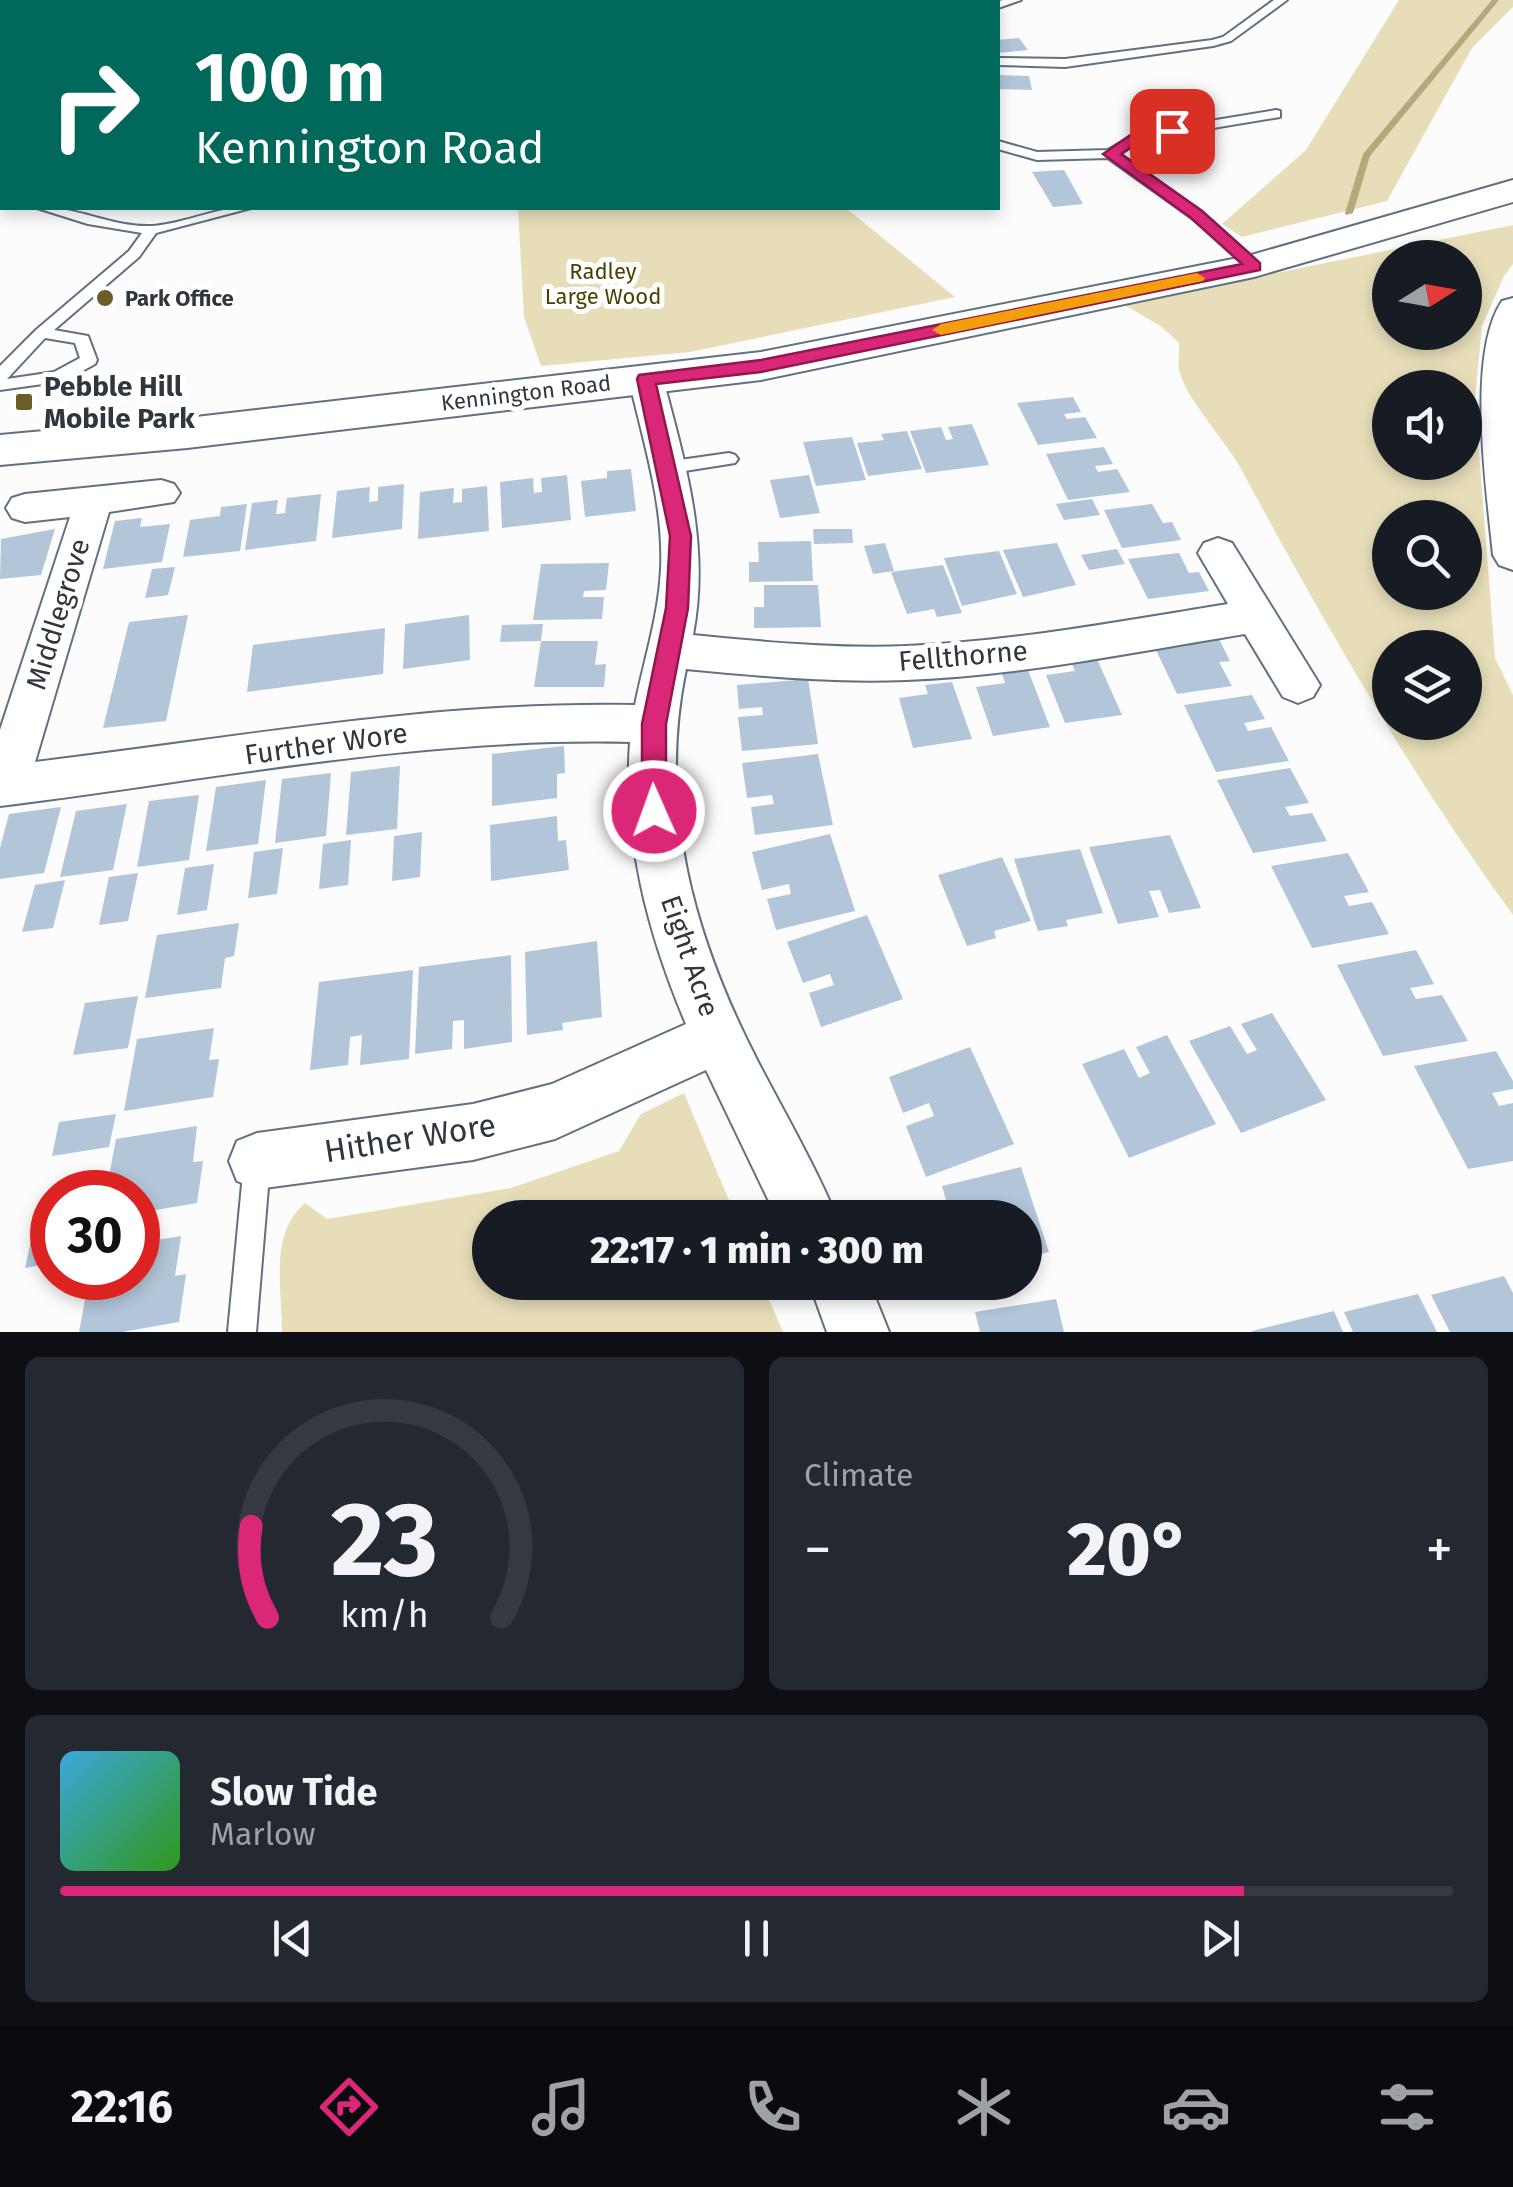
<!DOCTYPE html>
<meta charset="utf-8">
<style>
:root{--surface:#171b24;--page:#242831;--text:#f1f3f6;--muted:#9ea1a6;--line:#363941;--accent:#db2777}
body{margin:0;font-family:"Fira Sans",sans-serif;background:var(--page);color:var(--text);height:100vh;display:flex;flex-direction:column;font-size:38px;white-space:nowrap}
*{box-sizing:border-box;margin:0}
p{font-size:32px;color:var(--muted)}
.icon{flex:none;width:55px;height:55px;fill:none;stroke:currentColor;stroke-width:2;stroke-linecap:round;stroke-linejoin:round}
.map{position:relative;height:1332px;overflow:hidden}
.side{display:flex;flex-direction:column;gap:25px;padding:25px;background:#0d0f14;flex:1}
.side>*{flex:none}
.guide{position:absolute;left:0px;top:0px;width:1000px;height:210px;box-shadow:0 5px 15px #0003;background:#00695c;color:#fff;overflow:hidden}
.needle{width:65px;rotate:79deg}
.tools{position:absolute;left:1372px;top:240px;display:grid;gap:20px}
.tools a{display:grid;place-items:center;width:110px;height:110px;border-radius:50%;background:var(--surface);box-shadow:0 5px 15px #0003;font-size:50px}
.speed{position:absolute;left:30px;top:1170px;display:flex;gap:20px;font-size:50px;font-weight:700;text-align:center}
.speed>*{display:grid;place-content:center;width:130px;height:130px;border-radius:50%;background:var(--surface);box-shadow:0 5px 15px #0003;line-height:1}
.speed .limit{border:15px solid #d22;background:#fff;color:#111}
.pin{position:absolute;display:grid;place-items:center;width:85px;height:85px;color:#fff;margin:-42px;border-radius:20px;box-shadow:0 5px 15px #0006}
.me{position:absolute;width:110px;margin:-55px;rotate:358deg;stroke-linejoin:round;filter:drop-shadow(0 0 8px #0008)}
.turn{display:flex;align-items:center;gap:35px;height:210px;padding:0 30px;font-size:45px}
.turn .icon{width:130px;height:130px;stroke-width:2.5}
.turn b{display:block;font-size:70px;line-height:85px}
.big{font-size:75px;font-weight:800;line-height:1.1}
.side .card{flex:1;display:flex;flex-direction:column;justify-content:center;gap:15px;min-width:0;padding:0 35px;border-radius:15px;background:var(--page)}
.side .dial{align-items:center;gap:0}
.dial svg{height:260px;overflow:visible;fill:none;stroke:var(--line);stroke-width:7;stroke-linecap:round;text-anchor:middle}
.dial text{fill:var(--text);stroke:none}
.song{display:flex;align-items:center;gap:30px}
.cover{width:120px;height:120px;border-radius:15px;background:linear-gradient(135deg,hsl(200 70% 55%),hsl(110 70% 35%))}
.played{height:10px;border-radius:5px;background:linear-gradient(90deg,var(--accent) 85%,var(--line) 85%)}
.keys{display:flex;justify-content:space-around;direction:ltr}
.heat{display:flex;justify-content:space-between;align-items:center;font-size:55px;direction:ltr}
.side .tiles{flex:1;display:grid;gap:25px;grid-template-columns:1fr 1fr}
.card:last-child{grid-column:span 2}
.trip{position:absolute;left:472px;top:1200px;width:570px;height:100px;border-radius:50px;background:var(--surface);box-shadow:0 5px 15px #0003;font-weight:800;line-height:100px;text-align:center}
.dock{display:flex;height:160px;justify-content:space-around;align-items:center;background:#090b0e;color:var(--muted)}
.dock .icon{width:70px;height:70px}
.dock .selected{color:var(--accent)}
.dock b{font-size:45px;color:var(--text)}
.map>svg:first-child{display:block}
</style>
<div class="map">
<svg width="1513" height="1332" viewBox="0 0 1513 1332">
<rect width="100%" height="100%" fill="#fbfcfb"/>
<path fill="#e7deb9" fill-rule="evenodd" d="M1399,0H1513V7L1472,48L1387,201L1242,237L1222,224L1306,150Z
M518,208H846L955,297L690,352L541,366L524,317Z
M1513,225V264L1504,276L1482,326L1475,399L1495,658L1513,695V915C1410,774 1324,622 1241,469C1226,441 1187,400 1180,373C1177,364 1180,353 1179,343L1162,327L1123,304ZM1390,258H1465V332H1390ZM1390,388H1465V462H1390ZM1390,518H1465V592H1390ZM1390,648H1465V722H1390Z
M684,1093L736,1217L490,1218V1282L762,1283L783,1332H282C282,1288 269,1234 305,1203L327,1219L511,1188L619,1151L641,1114Z"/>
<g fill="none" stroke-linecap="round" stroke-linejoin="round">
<path fill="#b5a97b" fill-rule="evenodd" d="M1492,0H1499L1370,156L1353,213L1346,215L1345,213L1363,154Z"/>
</g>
<path fill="#b2c5d9" d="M1019,38L1028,50L998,53V40Z
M998,75L1029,76L1032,90L998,89Z
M1064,170L1083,204L1053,207L1032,172Z
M1073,397L1081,412L1064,414L1067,419L1085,417L1097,438L1038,445L1017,403Z
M972,424L989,465L926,473L910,431L941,427L946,440L953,439L948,427Z
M907,431L922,469L868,476L857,443L884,440L881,434Z
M852,437L866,480L816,486L803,442Z
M1104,447L1113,464L1095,466L1098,472L1117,469L1130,492L1068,500L1046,454Z
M631,469L636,511L585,517L581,481L607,478V471Z
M567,475L571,520L502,528L500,482L533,478L534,493L542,492L541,478Z
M809,475L820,513L780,518L770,480Z
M404,484L402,529L332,538L337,491L370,487L369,502L378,501V487Z
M487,486L489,531L418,539L420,492L454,488L453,503L462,502V489Z
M321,494L316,541L245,550L252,503L278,500L276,514L285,513L287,498Z
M1092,499L1100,515L1064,520L1056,504Z
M247,504L240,551L183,557L190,520L220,516L221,507Z
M1152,504L1163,523L1172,522L1181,540L1122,548L1104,510Z
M142,518L140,527L170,524L162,562L103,569L115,521Z
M55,529L41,575L0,579L1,539Z
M813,529H852L853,543L814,544Z
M811,541L813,581L749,582V562H759L758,542Z
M885,543L894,571L873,574L864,546Z
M1057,543L1076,585L1023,597L1003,550Z
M1117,549L1125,564L1089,570L1081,555Z
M999,551L1017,594L962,606L944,558Z
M1179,553L1189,573L1199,572L1209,591L1148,599L1128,559Z
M609,563L606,590L584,591L583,597H604L602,619L533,620L541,564Z
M943,565L962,613L937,617L934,609L907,614L891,572Z
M175,567L168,595L145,598L152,569Z
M764,585H818L821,627L754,628V607H764Z
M188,615L166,721L103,728L129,622Z
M469,615L470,660L403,669L405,624Z
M543,624L541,641L500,642L502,625Z
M385,628L383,674L247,692L253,645Z
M1219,639L1230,661L1219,662L1232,686L1177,694L1155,648Z
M541,641H598L595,665L606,664L604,687H534Z
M1097,659L1122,715L1065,723L1046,675L1075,671L1071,662Z
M1028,670L1050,727L993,736L976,687L1005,683L1002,674Z
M808,679L818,744L742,751L738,717L763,715L762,707L739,709L737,685Z
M952,682L972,739L913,748L899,698L928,694L925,685Z
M1252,695L1265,719L1244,723L1248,731L1271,727L1289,761L1216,772L1184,705Z
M564,746L565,773L557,774V798L492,806V754Z
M818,754L833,825L755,835L751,807L774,804L772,795L747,798L742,763Z
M400,766L397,829L346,835L351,772Z
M1290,768L1309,803L1285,807L1290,816L1312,813L1327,841L1253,853L1217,780Z
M331,773L326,836L275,843L282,779Z
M266,780L258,844L206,851L216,787Z
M199,795L189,860L137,867L149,801Z
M127,804L113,870L60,877L76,811Z
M61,807L44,873L0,879V848L9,814Z
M557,816L558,841L566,840L569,870L491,881L490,825Z
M422,832L420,877L392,881L394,836Z
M830,834L855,911L776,930L767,899L791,894L789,884L762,890L752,852Z
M1170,835L1201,908L1169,913L1160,890L1149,891L1159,917L1118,924L1089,847Z
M351,840L348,885L319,889L323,844Z
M283,848L277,894L248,898L254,852Z
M1080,849L1103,913L1066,920L1068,926L1038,931L1014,859Z
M1348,853L1369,892L1344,896L1349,906L1372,902L1389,934L1312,948L1271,866Z
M1002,857L1031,921L994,931L996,938L967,946L938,875Z
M214,864L207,910L177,915L185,868Z
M138,873L128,921L99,925L109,877Z
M65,880L53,928L22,932L35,885Z
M867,915L903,999L821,1027L809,993L834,985L830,974L803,983L787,942Z
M239,923L234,956L225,958L221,988L145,998L157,935Z
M597,941L602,1017L562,1023L563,1030L527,1035L525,952Z
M1416,950L1434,984L1410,988L1416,999L1442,995L1468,1041L1383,1056L1337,965Z
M511,955L512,1042L464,1049V1020L453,1021L452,1049L415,1054L419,967Z
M413,970L409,1059L360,1065L362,1035L350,1037L348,1065L310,1070L319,982Z
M138,996L128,1048L73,1055L85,1003Z
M1272,1013L1326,1100L1241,1133L1189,1041L1230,1026L1247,1054L1257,1050L1241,1024Z
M214,1028L209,1060L219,1059L213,1097L124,1111L137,1039Z
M1167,1035L1216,1124L1129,1158L1082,1064L1124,1049L1139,1078L1150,1073L1136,1047Z
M970,1047L1014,1144L926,1177L906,1126L934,1116L929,1103L903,1113L889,1077Z
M1496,1051L1513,1081V1089L1492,1093L1499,1106L1513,1103V1161L1468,1169L1414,1066Z
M116,1114L109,1147L52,1156L59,1122Z
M197,1126L193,1162L203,1161L197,1203L138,1213V1192H106L116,1139Z
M1021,1167L1049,1252L1025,1258V1218H951L942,1186Z
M52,1228V1263L25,1268L33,1231Z
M181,1236L175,1276L186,1274L179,1322L122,1332H79L89,1278H138V1243Z
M1504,1276L1513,1293V1332H1450L1431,1295Z
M1418,1294L1437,1332H1353L1344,1312Z
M1056,1299L1064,1332H980L975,1312Z
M1334,1311L1343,1332H1252V1331Z"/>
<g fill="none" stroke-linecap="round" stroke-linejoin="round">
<g stroke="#607183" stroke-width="4">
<path id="service" d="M389,0H401V2H390Z
M744,0H756L757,2H746Z
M912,0H924L925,2H914Z
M1003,0H1021L998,8V2H995Z
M1274,0H1287L1231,41L1213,46L1065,67L998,65V58L1065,59L1212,40L1223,37Z
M1276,110L1280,111V117L1141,140L1120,154L1202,212L1259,263L1261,266L1254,270L1192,218L1108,158L1037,160L998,149V141L1037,152L1108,150L1137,133Z
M37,208C75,205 113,228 152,226C186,224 217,206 251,208L156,233L139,257L54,330L88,336L97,360L95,364L64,381L0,390V366L36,330L129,251L142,233L88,224ZM45,338L75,343L80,358L54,372L7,379Z
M729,453L735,455L738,459L735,463L666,474L657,468L666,462Z
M257,1150L266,1154L270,1163L256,1332H228L244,1163L248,1154Z"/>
</g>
<g stroke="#607183" stroke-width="4">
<path id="minor" d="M1513,298V570L1499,565L1493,555C1487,493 1466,354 1502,301Z
M646,368L658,371L663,379C686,466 710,546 693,635C764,642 836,649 908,646C1016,641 1122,621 1228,604L1198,553L1204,543L1218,538L1232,543L1320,685L1313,697L1298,703L1283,697L1245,634C1133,652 1020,676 906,680C832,683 759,676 686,669C657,807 694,937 757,1060C784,1112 814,1163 837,1218H777L706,1070L555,1139L473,1160L257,1189L237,1181L229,1161L237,1141L257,1133L473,1104L552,1084L686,1024C648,934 623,840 630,742C418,737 210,780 0,806V730L70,517L25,522L12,518L6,508L12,498L25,494L161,480L174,484L180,493L174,502L109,512L35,762C235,738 433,701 635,705C644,660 659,615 661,569C664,504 643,441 629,379L634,371Z
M809,1282H869L889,1332H827Z"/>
</g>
<g stroke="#607183" stroke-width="4">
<path id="tertiary" d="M1513,180V202L1254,277L761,380L187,448L0,465V435L187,418L761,352L1248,256Z"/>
</g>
<use href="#service" fill="#fff" fill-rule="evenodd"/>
<use href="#minor" fill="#fff" fill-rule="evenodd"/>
<use href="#tertiary" fill="#fff" fill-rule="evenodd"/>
</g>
<path fill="#db2777" stroke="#8e194d" stroke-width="2.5" d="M1172,127L1177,128V134L1142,140L1121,154L1202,211L1260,263V270L761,372L656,384L691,536L688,608L666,724V811L663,819L654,822L645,819L642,811V724L666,608L670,536L637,379L639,375L761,360L1242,264L1191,218L1103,154L1132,134Z"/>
<path fill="#f59e0b" d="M1197,273L1205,278L1203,281L941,335L932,330L941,324Z"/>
<g fill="#6a5d2a" stroke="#fff" stroke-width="4">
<circle cx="105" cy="298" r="10"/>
<rect x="14" y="392" width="20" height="20" rx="5"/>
</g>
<g text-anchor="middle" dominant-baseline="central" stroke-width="10" stroke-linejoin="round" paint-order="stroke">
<g font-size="22" fill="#4d4003" stroke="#fff">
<text x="603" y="271">Radley<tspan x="603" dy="25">Large Wood</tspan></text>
</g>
<g font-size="22" font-weight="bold" fill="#2f363e" stroke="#fff" text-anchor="start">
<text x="125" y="298">Park Office</text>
</g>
<g font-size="22" fill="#2f363e" stroke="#fff">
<text transform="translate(526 393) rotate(-7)">Kennington Road</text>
</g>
<g font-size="28" font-weight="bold" fill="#2f363e" stroke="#fff" text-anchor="start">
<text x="44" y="386">Pebble Hill<tspan x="44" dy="32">Mobile Park</tspan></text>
</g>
<g font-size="28" fill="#2f363e" stroke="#fff">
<text transform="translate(58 614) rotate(-73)">Middlegrove</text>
<text transform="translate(963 656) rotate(-5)">Fellthorne</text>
<text transform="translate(326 744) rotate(-8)">Further Wore</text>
<text transform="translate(690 956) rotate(71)">Eight Acre</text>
</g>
<g font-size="32" fill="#2f363e" stroke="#fff">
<text transform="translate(410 1138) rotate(-9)">Hither Wore</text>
</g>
</g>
</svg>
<div class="tools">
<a><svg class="needle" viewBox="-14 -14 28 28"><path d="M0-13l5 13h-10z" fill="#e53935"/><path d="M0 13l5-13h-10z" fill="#9ea1a6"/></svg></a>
<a><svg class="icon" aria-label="sound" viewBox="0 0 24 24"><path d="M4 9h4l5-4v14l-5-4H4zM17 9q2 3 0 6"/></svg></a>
<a><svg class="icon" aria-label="search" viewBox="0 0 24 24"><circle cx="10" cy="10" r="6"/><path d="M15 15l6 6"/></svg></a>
<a><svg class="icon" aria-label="layers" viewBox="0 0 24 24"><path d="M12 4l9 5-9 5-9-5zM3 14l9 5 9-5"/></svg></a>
</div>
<div class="speed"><div class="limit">30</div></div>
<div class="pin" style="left:1172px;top:131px;background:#d93025"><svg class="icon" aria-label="arrive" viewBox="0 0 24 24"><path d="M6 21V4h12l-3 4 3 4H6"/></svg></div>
<svg class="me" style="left:654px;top:811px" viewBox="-20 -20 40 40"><circle r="17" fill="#db2777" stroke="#fff" stroke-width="3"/><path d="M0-11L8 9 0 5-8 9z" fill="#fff"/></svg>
<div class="trip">22:17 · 1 min · 300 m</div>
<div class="guide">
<div class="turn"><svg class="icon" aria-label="right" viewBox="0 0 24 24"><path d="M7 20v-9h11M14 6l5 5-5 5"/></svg><div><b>100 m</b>Kennington Road</div></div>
</div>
</div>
<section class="side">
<div class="tiles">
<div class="card dial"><svg viewBox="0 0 100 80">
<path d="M14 69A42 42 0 1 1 86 69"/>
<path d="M14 69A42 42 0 0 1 9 41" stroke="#db2777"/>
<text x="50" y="56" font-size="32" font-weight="700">23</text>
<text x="50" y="72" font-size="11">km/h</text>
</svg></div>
<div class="card"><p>Climate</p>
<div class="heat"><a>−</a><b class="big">20°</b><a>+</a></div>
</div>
<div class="card">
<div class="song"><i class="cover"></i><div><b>Slow Tide</b><p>Marlow</p></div></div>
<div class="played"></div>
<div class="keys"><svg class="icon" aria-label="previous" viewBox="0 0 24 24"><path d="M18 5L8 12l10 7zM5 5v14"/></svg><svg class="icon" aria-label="pause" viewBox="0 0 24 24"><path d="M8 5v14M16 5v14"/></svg><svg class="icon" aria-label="next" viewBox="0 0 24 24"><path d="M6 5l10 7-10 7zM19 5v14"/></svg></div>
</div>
</div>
</section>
<nav class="dock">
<b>22:16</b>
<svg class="icon selected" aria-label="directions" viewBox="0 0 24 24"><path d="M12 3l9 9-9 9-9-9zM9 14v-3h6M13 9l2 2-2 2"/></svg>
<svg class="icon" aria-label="music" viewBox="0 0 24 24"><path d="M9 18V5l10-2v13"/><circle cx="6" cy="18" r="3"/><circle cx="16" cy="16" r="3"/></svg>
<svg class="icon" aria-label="phone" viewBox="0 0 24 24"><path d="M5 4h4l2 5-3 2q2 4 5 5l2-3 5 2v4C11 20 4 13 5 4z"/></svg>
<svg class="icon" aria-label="climate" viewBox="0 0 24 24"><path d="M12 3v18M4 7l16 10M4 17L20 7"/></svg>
<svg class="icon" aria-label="car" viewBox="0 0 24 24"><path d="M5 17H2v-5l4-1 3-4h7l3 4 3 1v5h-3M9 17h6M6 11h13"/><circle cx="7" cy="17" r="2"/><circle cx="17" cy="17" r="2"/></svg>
<svg class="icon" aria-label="filters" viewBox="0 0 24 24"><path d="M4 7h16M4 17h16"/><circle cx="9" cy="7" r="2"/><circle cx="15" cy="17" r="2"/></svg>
</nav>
